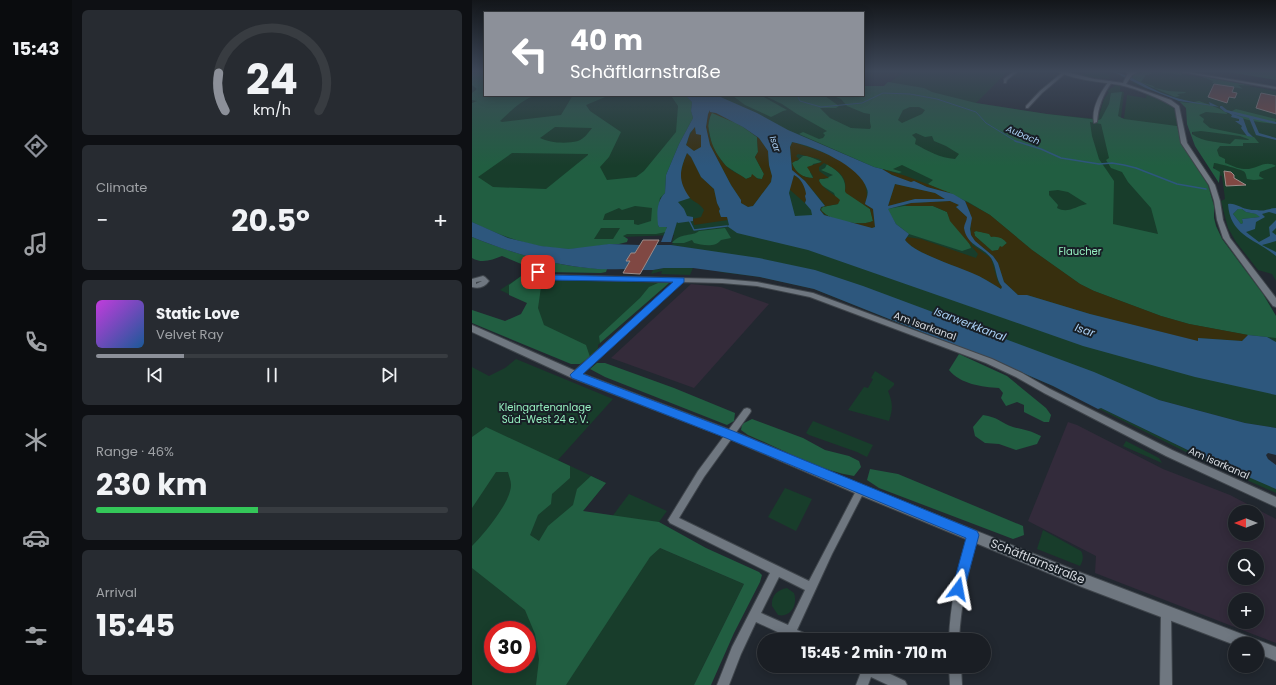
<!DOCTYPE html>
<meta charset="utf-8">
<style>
:root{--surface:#1a1e24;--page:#272b31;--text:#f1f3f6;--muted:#9fa2a6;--line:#383c41;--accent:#8c9099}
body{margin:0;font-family:Poppins,sans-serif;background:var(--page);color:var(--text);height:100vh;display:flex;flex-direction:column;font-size:15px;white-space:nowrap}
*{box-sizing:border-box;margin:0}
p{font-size:13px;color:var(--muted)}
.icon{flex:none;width:22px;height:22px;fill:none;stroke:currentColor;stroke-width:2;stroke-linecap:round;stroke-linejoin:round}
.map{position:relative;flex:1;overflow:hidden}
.side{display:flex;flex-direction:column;gap:10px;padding:10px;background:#0e1014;width:400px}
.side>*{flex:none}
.top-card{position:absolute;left:12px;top:12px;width:380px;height:84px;border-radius:0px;box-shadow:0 2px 10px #0003,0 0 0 1px var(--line);background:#8c9099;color:#fff;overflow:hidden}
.needle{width:26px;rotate:270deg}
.buttons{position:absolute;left:756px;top:505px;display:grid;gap:8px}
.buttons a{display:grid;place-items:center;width:36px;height:36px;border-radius:50%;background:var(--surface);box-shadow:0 2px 10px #0003,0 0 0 1px var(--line);font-size:20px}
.speed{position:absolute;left:12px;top:621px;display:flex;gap:8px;font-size:20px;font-weight:700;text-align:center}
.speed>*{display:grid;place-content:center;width:52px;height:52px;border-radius:50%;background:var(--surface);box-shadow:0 2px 10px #0003,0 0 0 1px var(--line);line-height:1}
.speed .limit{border:6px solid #d22;background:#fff;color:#111}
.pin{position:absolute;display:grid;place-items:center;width:34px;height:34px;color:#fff;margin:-17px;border-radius:8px;box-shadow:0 2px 6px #0006}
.me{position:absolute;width:44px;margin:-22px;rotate:13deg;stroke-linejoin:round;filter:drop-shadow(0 0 3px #0008)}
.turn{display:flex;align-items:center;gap:14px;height:84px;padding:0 20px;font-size:18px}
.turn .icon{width:52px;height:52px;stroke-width:2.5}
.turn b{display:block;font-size:28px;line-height:34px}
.big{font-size:30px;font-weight:700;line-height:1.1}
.side .widget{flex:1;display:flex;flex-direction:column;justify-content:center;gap:6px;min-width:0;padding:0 14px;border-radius:6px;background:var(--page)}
.side .dial{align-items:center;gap:0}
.dial svg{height:104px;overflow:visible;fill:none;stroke:var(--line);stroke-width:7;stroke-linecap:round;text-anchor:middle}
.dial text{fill:var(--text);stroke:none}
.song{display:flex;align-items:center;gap:12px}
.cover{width:48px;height:48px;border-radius:6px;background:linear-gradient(135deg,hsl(290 70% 55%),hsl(210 70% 35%))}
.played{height:4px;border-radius:2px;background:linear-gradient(90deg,var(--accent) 25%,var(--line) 25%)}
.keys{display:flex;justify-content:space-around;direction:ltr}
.heat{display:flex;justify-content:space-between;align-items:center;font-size:22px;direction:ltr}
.charge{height:6px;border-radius:3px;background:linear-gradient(90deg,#34c759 46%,var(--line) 0)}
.trip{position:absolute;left:285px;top:633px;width:234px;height:40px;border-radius:20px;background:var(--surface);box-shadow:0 2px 10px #0003,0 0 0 1px var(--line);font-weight:700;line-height:40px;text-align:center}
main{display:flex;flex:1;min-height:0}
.dock{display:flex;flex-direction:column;width:72px;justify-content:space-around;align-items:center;background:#0a0c0e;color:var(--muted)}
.dock .icon{width:28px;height:28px}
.dock .selected{color:var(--accent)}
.dock b{font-size:18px;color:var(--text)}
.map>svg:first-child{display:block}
</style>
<main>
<nav class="dock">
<b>15:43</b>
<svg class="icon selected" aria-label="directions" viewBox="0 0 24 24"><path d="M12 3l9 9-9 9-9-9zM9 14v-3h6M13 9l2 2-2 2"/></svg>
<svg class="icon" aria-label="music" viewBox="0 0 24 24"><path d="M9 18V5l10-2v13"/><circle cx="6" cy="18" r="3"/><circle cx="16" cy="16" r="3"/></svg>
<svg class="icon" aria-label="phone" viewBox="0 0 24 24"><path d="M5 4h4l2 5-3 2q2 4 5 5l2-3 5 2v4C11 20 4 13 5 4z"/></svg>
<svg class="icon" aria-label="climate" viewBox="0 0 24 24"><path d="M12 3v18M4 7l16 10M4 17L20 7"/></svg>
<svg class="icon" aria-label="car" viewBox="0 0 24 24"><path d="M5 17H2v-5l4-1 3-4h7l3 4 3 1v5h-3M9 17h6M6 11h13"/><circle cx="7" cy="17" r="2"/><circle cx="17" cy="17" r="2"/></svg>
<svg class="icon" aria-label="filters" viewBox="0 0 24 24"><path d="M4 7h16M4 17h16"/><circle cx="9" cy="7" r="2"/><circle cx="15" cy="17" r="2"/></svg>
</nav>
<section class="side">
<div class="widget dial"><svg viewBox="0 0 100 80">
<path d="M14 69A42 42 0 1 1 86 69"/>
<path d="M14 69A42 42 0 0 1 9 40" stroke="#8c9099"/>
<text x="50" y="56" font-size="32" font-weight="700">24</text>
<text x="50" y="72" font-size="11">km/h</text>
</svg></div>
<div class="widget"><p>Climate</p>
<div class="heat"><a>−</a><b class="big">20.5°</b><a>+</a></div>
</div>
<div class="widget">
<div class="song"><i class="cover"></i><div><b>Static Love</b><p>Velvet Ray</p></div></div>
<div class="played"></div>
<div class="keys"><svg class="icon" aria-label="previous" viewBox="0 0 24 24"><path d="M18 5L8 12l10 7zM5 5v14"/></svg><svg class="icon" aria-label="pause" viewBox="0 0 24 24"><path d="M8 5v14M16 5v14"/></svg><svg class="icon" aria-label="next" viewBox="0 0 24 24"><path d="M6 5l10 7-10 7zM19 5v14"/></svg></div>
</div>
<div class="widget"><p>Range · 46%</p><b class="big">230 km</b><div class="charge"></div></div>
<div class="widget"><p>Arrival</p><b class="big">15:45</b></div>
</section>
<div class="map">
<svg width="804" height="685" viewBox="0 0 804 685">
<rect width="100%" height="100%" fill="#222830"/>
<path fill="#342b3a" d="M219,284L249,287L297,304L222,388L139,358Z"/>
<path fill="#332b3b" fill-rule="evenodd" d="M596,422L605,425L691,469L758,495L804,519V643L623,573L624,556L556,521ZM763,512H785V534H763ZM763,556H785V578H763ZM763,600H785V622H763Z"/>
<path fill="#183d2b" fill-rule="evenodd" d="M0,71H13V95H391V86H412L434,71H463L484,74L487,71H536L504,103L575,114L626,119L632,99L637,92L635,91L644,85L651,86L648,87V91L652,92L649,118H652L655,95L674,98L675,94L694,102L702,108L710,145L736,185L742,206V218L744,226L750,239L791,294L804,316V428L773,423L687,400L629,408L728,456L801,487L804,489V493L730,460L581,386L530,364L342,289L288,277L248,272L224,249L199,245L202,243L200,242L202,235L150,237L139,244L123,269L0,237Z
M618,71L639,74L637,77L639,79L622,78L609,75L617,73Z
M674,71H693L804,91V281L800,274L786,270L764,242L756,228L749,201L753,199L750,176L742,174L740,171L743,168L738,166L721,135L715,106L702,99L660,83Z
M192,268H221L218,275L189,274L190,271L179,274L181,270Z
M52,274L67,277L70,280L197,283L126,345V349C117,358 112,364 99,364L70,328L55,303L28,290Z
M44,359L141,399L86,460L134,483L111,511L136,522L157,494L195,511L187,522L200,530L188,548L272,584L222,685H0V367L17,376L33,368ZM21,630H55V664H21Z
M403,371L422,383V385L416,391C421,403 421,409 417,421L376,410L392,387L396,388L401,379L399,378Z
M341,421L401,445L395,457L385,452L337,435L334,433Z
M654,441L687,458L690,463L651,446Z
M313,488L340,499L324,531L296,517Z
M571,530L609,551C612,556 611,561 608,566L565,549Z
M315,588L322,593C326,604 319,618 306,615L300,606C299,596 305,590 315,588Z"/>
<path fill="#215e41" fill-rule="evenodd" d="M675,71H696L711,73L709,75L680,71L678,72L680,74L674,75L669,82L681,86L683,88L696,91L713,92L714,93L705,94L708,96L703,97L659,78L663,74Z
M750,71H804V80Z
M13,72V95H65C50,99 39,111 28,121L30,122L89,115L101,95H138L114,105L118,111L149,132L137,157L128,167L135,180L164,177L172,171L204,132L206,106L200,97L195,95H213L220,102L219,111L221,118L207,144L194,175L193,193L188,198L186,208V225L187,227L195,226L194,232L184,234H155L151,236L156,239L155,242L147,244C131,244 114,249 98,249C63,249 31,237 0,222V103L5,101L0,100V93L5,89L0,85V73ZM83,127L120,128C116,133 112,139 106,141C94,144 78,143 68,138ZM40,153L116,154V155L74,189L21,187L6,177ZM163,206L180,208L179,221L166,225L162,224V220H131L133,214L147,208L150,210ZM129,228H148L141,239H122Z
M727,76L776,85L784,86L766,85L771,89L740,83L741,81Z
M416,82L452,88L460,92L504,103L575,114L627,120L629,119L637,104L639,93L650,92L646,116L652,119L705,126L710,145L736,185L742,206V218L744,226L750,239L791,294L804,316V338L776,335L717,324L689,316L622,291L608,284L560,250L518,215L496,202L456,184L461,180L430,165L421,169L430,172L427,173L402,167L327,134L331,132L347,139L351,138L353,135L351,133L355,131L325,114L310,104L291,95H391V86H412ZM359,95L369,99L375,106L392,113L398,114V122L399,127L398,129L379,128L358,118L348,108H364L367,106L353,96ZM438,107H447L453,110L450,114L430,123L426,120L431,110ZM618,122L629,124L637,158L634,160L639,168L650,172L656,182L679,208L686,234L641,224L642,181L627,159L620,136ZM444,133L453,137L460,136L462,141L474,146L487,154L483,159C468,158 456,151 443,144L444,139L440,135ZM586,190L596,192L615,204C604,206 596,214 585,208L586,205L577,195V191Z
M262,95H288L315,110L311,111L299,117L273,105L261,96Z
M727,101C736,104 748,108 756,114L734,112L727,115L732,119L731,122L738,128L782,137L787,143H771V146H748L745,150L747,156L753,159V163C759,165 766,169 772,169C785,170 792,159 804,166L788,172L787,176L792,179L782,180L775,179C774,176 774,172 771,171C767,169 745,163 742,163L741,168L748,172L747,183L723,146L715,124L714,108L708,102L717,103ZM729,131L768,136L776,139L777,140L763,139L758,144C746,142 731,142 720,134V132Z
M764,109L804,119L803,124C791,122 774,122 764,115C762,114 761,112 760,111Z
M239,113H243C251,117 259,120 267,124C273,128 279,133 285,137L286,152L283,157L292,174L290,179L279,177L274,179L254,166L244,153L240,145L236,126Z
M331,156H336L350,162L341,164L338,172L341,178C331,178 323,173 320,163L322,161H325Z
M355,164C365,170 375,178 373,191L398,209L401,221C389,227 357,221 349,210L350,207L366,204L362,193L349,185L347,181L348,179H352L361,175L349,170L353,168Z
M447,205L461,206L475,212C480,227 497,237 499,248L490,251L437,234L424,224L415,209L432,206Z
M766,209H770L774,212L785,214L789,217L770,219L771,223L769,224L761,214Z
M253,228L259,238L249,240C243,248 230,245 222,243L220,240L212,243H200C209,232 220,237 227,231Z
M504,231C514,233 529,234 535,243L527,250L520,251L503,236L502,232Z
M0,237C43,254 88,268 135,269L134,272L129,273L74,272L59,268L30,256C20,260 10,264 0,258Z
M52,274L67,277L70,280L66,308L72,325L114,345L118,357L108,364H99L0,323V310L33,321L49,314L55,303L37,295V285Z
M186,283H197L128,343L127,336L168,298L177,287Z
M487,354L535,376L574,408L579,415L577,422H572L552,412V405L545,402L534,406L529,398L531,393L527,388C510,387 488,384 477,370Z
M125,363H133L202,388L263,413L262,421L255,425L133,377L118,369Z
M511,415C526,417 529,423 541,427C553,430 557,430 569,436L565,444L544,450L527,444L513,443L503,436L501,427Z
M280,419L331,438L353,450L377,456L387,461L389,467L382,476C347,471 310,449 276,435L269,430L270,424Z
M14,427L98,466V478L80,494L79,504L66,515L58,535L67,541L76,526L101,505L105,489L119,476L134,483L111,511L187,522L234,548L287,572L290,575L288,582L262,633L239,685H222L272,584L188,548L178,557L94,685H64L67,659L63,634L53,610L0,568V546C12,534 39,502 39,485C39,481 37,476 36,472H24L0,508V437Z
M398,469L426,474L551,526L552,535L541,539L407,488L395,480Z"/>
<path fill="#372f0e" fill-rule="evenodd" d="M237,109L238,112L244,113L271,127L287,138L296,151L297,165L300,176L299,182L281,206L276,207L269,203V200L259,185L238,145L234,127ZM240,113L268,125L285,137L286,152L283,157L292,174L290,179H286L280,174L279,177L274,179C268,174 258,171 253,165C242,153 230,127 240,113Z
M223,126V131L229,135V147L222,151L214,145L216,141L215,140Z
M321,142C347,151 406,167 393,204L401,209L403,227L400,228C386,225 355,221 348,210L353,205L333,181L320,170L318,147ZM326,154L347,159L350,162L335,167L341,176V178C331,178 323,172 320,163L327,159L324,156ZM352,163C364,169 376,176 373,191L374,193L398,209L401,221C389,227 357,221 349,210L350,207L366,204L368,200C362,194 351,189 347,181V179L357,178L347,171V167Z
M215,153L219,157L229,177L242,189L245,203L248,209L247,212L249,217H255L256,220L222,225L221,219L229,217L232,210C228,203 223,203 218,198C203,185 209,168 215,153Z
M410,169L434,176L481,194L455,187L442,181L439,183L420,175Z
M322,175C331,180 337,192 333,203L317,189Z
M423,184L463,193L473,199H443L416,206Z
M478,201L487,205L484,207L495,217L500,245L519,258L526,282L530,287L529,289C519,283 510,277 499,273C484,266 442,253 433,240L435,237L449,239L504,258L506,254L478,221L475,212L461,206H432L439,203Z
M493,201L518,215L560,250L608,284L622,291L689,316L717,324L776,335L770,341L726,338L727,342L618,314L555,295H546L532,282L526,263L521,256L503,241L499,235L498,212ZM504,231L517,234L519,237C526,236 531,238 535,243L530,247L528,246L526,250L520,251L503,236L502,232Z"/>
<path fill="#2d577d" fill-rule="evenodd" d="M633,71C653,71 671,85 690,93C705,99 721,102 738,105L737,102C748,107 759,113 771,118L776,132L781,137L775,136L769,128L770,126L763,121H767V119L759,117L760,115L748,107L707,101L674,88L644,73Z
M213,95H244L285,113L316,130L402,167L410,169L420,175L439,182L442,181L455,187L481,194L493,201L500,218L498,229L499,235L503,241L521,256L526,263L532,282L546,295H555L618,314L726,341V338L770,341L776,335L795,337L804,342V395L723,377L611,346L336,250L265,233L255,226L257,225L255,217H249L247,211L248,209L245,203L242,189L229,177L219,157L215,153C207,172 206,181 218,198L206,202L212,209L215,216L221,217V221L206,223L205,222L199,242H189L195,227H187L186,225C185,214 184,202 193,193L194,175L207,144L221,118L219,111L220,102ZM238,110V112L244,113L271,127L287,138L296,151L297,165L300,176L299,182L281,206L276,207L269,203V200L259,185L238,145L234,127L236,114ZM223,127L224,134L229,135V147L222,151L214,145L218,133ZM320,142C342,146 388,166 395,189C397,194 394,199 393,204L401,209L403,227L400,228L352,215L348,210L349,207L353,206L333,181L320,170L318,147ZM322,175C329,178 333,187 334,194L333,196L334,200L333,203L339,210L340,215L323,216L317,193ZM423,184L463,193L473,199H443L416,206ZM478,201L487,205L484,207L495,217C495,221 492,224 492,228C495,246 510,246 519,258C525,267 523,278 530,287L529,289C519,283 510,277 500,273C484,266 442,253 433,240L437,234L424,224L416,209L439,203Z
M756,204C764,203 768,208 775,209C778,210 781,210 785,210C792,212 797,208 804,208V214L797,212L790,214L793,217L784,222L783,229L774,232L787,242L798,236L797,227L804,220V228L800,232L804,235V241L790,245L804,252V256C784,239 758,236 756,204ZM766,209H770L774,212L784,214L788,217L770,219L771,223L769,224L761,214Z
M0,222L36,238L69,246L97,249L137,244L168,245L163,253H159L154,261H158L154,269C141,269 129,270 116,268C76,264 37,252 0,237Z
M184,245H199L287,258L343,270L391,286L622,372L687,400L773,423L804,428V455L796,453L794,455L796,459L804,465V489L728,456L629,408L626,409L581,386L530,364L342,289L288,277L221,268H192L181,270H170Z"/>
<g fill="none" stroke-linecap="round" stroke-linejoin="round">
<path stroke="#2d577d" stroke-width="1" d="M325,95L328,101L349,107L390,103L411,93L438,94L465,99L504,112L514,123L545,142"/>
<path stroke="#2d577d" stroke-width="1.5" d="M543,141L569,149L589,158L627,164L640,163L652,165L664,168L705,184L734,189
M217,220L222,230L255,226"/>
<path fill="#2d577d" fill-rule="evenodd" d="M748,106H750L755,110L804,122V124L781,119L787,133L804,138V140L784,135L777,118L753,112L748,108Z"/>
</g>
<path fill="#804843" stroke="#9a8c8a" d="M742,84L762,87L760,92L765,93L763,98L757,97L755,103L736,97Z
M789,93L804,96V114L784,108Z
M752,171L759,172L762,175V178L774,185L754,186Z
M171,240H187L168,274L151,273L158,261H154L159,253H163Z"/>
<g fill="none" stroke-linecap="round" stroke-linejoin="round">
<g stroke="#3f454b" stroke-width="2">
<path id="minor" d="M542,71H546L535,80L534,83H532V79Z
M592,71L595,72L570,93L556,108H554V106L568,91Z
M650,71H654L662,73L660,74Z
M637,81L640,82C631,94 626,107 625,122L622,123C619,108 628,93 637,81Z
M66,270L69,273L76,275L250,279L285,282L341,293L520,359L550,373L578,389L700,450L804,497V507L694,456L572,393L544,377L514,363L338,297L285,286L250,283L210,282L106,377L103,378L100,377L99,375L100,373L203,282L76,279L65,275L63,272Z
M11,276L13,277L17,281C13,287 7,289 0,287V279ZM10,281L4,284V282Z
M275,408L278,409L279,411L278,413L232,477L207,518L337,581L386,487L389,486L392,487L393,490L360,554L325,630L339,636L340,640H323L284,622L269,654L257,685H245L260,647L298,573L198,523L196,520L226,471L272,409ZM307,577L333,590L316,625L289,613Z
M501,530L504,532L506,535C496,570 489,604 487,640H477C478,604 486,570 496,535L498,532Z
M694,607L698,608L699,612L700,685H688L689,612L690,608Z
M383,666H401L433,681L435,685H416L399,677L396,685H384L389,672L385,670Z
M477,666H489L490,685H478Z"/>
</g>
<g stroke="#3f454b" stroke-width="2">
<path id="tertiary" d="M585,71H590L622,79L651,83L656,73L668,71L660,75L654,84L699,100L707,106L715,143L743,185L748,201L751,220L758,238L804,298V307L801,306L751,238L745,220L742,201L737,185L709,143L703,108C691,99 662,88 648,85C630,82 601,80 585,71Z
M703,71H710L804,87V89Z
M0,325L106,372L261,431L392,486L610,573L804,647V661L785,653V644L763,645L610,587L385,494L253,437L100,378L0,332Z"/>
</g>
<use href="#minor" fill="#6f7780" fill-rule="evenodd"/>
<use href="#tertiary" fill="#6f7780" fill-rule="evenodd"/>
</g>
<linearGradient id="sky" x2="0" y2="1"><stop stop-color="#13161a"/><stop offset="0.43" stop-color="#3e4859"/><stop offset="1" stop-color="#3e4859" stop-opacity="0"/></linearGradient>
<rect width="804" height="166" fill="url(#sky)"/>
<path fill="#1a73e8" stroke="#114b97" d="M66,269L76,275L212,278V282L111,374L261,431L505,531L507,535L491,594L486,596L482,594L480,589L494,538L254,438L100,378L98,375L100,373L201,282L76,280L64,276L62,272Z"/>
<g text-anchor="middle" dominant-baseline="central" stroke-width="4" stroke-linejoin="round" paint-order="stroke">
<g font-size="9" font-style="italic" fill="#aacff4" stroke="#181f26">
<text transform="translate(551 135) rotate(23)">Aubach</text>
<text transform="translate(303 144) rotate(71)">Isar</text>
</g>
<g font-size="10" fill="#95eebf" stroke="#181f26">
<text x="608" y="251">Flaucher</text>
<text x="73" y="407">Kleingartenanlage<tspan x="73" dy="12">Süd-West 24 e. V.</tspan></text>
</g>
<g font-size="10" fill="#d4d8de" stroke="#181f26">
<text transform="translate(453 326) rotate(20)">Am Isarkanal</text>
<text transform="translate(747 463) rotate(24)">Am Isarkanal</text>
</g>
<g font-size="11" font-style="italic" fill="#aacff4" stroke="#181f26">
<text transform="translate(498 324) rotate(21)">Isarwerkkanal</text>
<text transform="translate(613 330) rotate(19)">Isar</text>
</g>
<g font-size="12" fill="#d4d8de" stroke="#181f26">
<text transform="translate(566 561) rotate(22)">Schäftlarnstraße</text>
</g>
</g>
</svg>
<div class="buttons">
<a><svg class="needle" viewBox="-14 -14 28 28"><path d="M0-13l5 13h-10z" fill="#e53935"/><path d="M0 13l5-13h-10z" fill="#9fa2a6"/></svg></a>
<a><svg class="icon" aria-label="search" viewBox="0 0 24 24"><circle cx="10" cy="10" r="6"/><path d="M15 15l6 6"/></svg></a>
<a>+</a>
<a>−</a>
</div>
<div class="speed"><div class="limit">30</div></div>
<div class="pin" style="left:66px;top:272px;background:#d93025"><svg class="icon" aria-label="arrive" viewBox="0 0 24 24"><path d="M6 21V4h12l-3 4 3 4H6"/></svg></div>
<svg class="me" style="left:486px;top:589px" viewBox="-20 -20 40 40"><path d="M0-17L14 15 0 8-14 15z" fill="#1a73e8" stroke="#fff" stroke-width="4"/></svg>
<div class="trip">15:45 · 2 min · 710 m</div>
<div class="top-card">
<div class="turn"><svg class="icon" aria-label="left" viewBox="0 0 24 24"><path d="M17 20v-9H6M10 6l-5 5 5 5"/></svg><div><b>40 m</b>Schäftlarnstraße</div></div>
</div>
</div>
</main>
